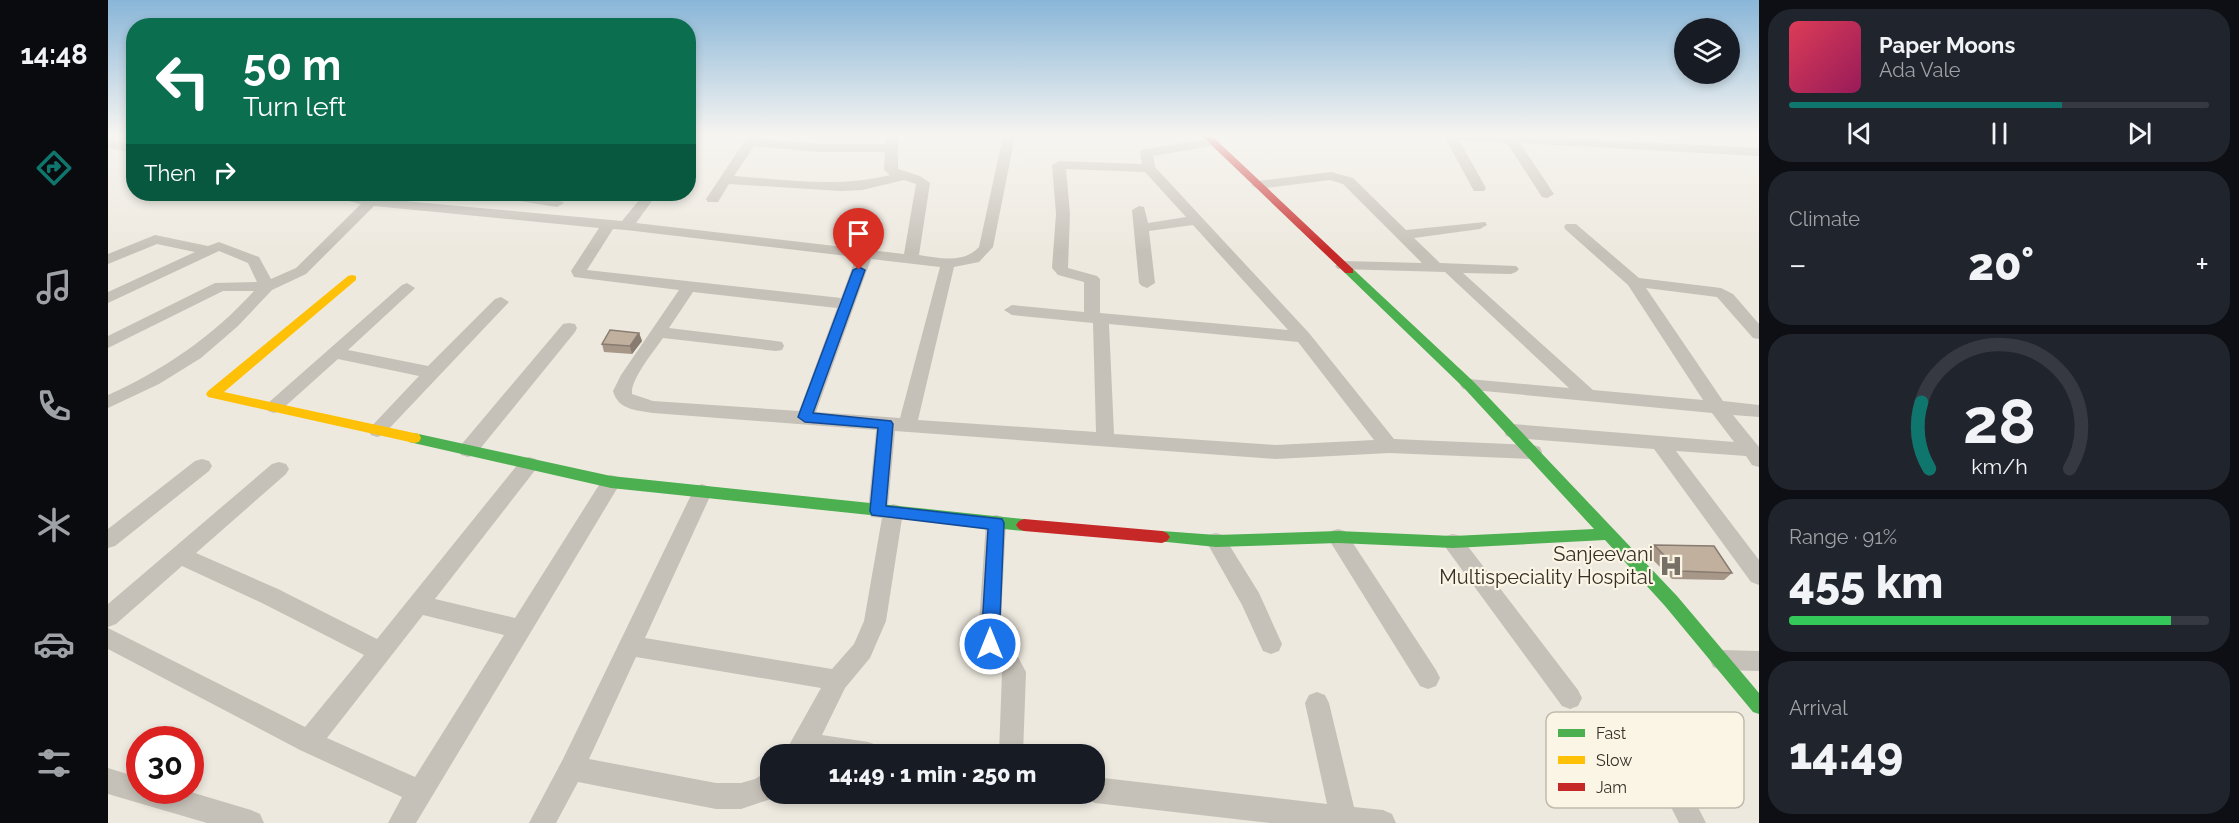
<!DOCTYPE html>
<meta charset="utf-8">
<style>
:root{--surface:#171b24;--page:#20242c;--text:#f1f3f6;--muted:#9ea1a6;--line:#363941;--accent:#0f766e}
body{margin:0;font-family:Raleway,sans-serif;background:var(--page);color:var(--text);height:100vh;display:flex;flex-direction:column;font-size:22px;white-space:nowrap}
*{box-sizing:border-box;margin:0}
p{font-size:20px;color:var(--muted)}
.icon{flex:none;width:33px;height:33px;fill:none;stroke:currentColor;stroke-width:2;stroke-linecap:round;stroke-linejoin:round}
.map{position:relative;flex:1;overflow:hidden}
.details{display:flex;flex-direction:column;gap:9px;padding:9px;background:#0d0f14;width:480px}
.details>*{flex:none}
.top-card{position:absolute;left:18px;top:18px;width:570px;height:183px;border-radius:24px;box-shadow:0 3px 9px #0003;background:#0b6e4f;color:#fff;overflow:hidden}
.buttons{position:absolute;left:1566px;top:18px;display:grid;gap:12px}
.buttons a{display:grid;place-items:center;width:66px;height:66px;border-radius:50%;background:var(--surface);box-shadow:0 3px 9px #0003;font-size:30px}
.speed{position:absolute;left:18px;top:726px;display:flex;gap:12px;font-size:30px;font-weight:700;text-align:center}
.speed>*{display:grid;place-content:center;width:78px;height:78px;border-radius:50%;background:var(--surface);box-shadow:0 3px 9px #0003;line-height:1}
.speed .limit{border:9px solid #d22;background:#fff;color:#111}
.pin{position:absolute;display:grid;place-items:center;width:51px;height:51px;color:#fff;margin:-62px -26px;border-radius:50% 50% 50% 0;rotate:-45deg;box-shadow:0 0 6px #0007}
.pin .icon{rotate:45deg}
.me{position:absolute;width:66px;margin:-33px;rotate:0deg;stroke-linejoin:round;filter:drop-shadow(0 0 4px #0008)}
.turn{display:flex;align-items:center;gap:21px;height:126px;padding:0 18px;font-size:27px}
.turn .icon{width:78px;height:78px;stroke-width:2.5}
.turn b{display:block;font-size:42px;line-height:51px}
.then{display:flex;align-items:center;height:57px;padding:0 18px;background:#0003;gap:12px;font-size:22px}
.big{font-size:45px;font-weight:800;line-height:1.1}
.details .card{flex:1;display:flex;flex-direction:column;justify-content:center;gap:9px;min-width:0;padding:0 21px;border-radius:24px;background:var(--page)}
.details .dial{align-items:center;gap:0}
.dial svg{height:156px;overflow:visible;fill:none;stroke:var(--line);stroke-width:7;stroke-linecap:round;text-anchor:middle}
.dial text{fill:var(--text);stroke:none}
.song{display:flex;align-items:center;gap:18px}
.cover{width:72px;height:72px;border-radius:9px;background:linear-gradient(135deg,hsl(350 70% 55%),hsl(330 70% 35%))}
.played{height:6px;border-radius:3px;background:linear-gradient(90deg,var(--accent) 65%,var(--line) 65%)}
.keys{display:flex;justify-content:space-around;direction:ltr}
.heat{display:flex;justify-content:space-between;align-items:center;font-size:33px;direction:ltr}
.charge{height:9px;border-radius:4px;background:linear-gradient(90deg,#34c759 91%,var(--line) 0)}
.trip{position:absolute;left:652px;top:744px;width:345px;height:60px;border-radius:24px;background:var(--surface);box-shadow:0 3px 9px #0003;font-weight:800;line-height:60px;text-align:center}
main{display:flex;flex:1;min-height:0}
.tabs{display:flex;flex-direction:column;width:108px;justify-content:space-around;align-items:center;background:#090b0e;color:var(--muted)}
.tabs .icon{width:42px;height:42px}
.tabs .on{color:var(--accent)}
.tabs b{font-size:27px;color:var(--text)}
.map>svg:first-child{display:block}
</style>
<main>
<nav class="tabs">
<b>14:48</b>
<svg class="icon on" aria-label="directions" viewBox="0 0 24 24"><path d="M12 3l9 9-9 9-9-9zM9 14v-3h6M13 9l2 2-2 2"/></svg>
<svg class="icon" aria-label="music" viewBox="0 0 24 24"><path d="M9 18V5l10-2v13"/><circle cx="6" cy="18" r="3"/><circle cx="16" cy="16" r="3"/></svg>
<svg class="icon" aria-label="phone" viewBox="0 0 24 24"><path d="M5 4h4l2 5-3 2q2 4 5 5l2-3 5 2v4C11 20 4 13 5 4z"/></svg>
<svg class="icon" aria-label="climate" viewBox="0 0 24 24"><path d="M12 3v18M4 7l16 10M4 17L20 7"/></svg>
<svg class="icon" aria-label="car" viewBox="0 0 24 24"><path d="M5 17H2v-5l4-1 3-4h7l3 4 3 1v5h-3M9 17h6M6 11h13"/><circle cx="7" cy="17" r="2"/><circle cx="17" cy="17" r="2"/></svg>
<svg class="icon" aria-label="filters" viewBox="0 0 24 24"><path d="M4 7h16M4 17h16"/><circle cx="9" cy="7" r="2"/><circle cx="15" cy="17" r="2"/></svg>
</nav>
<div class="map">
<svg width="1651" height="823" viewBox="0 0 1651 823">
<rect width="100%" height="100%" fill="#ede9df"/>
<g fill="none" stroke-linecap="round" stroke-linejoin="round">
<path fill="#c6c1b8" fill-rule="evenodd" d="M640,136H652L650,139L711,144H777L778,136H790V169L812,176L822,183L811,255C832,258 855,264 871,247L895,136H907L885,247L871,262L846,267L810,420L988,432L985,323L904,315L896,310L904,305L976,312V282L950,275L944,268L948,214L944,165L951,161L1034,164L1032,153L1033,150L1104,138L1108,139L1110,142L1108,145L1045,156L1047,167L1201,333L1286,439L1425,445L1432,447L1434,452L1432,457L1425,459L1281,453L1168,459L787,431L780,506L785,504L792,506L795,512L778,621L762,658L737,688L714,735L760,742L769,745L772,754H676L713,688L528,657L481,759L608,783H633L647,779L663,769V794H669L663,799L633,809H608L470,782L448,823H421L455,759L587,487L594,484L601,487L604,492L537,638L724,669L746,644L756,621L774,518L763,517L760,511L768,430L545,413C528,410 510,410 505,391L513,375L571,290L466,277L463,271L491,228L266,206L198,274L164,290L130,326L93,358L51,384L0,408V395C56,370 105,336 146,291H115L0,348V336L107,283L149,282L140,263L111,251L0,303V292L87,252L49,244L0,264V254L47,235L100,246L111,242L151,257L163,279L188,268L253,204L224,197L223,194H244L260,197L264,194H278L275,199L514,221L536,194H549L528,223L796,254L808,184L796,180L754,190L733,191L621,184L610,202H600L598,199ZM646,146L711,152H777L776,170L782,175C730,188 679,180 626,176ZM958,169L1037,172L1078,217L1040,223L1036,207L1031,206L1024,210L1031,283L1034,286L1039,288L1047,283L1041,231L1085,225L1180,330L992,313V279L989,276L960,268L962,214ZM505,229L518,230L748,257L733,298L479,270ZM763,259L832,267L792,418L708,412ZM585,292L729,308L691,411L545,401L524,394C522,380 546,351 555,338L668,351L674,350L676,346L674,342L668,341L561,328ZM1001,324L1190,342L1266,440L1168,445L1006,434Z
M1336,136H1413L1651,148V156L1412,143L1446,194L1439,198L1434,197L1399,143L1351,140L1378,188L1376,191H1366Z
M0,140L26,145V153L0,148Z
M1223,172L1245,178L1298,230L1377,222L1379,225L1372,229L1306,238L1332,263L1408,266L1411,269L1408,272L1403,274L1355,273L1485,390L1595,400L1520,285L1458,230L1456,227L1458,224H1468L1531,278L1613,288L1625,294L1651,324V339L1645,338L1609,297L1538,288L1615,401L1651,405V417L1625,415L1651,447V467L1644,465L1638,456L1568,451L1651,560V585L1643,582L1546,449L1405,438L1398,436L1396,431L1398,426L1405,424L1626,442L1604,413L1355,389L1352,385L1355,381L1361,379L1461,388L1337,272L1230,269L1227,266L1235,261L1314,263L1235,184L1222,180L1150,189L1143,185L1150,181Z
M385,194C400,192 445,193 456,203L449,207L392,198Z
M299,283L307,288L304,291L240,350L320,366L387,299L393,297L401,302L275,435L269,437L263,435L260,430L311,376L230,359L172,411L166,413L160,411L157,407L160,403L294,285Z
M461,323L467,324L469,328L467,332L367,455L360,457L353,455L351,450L353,445L455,324Z
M421,457L428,459L431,464L428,469L327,599L407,618L496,477L503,475L510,477L513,482L308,823H280L294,797L192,750L0,649V628L197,727L256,655L154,603L74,566L8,624L0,627V604L164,464L171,462L178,464L181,469L178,474L88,553L170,589L269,639L414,459ZM315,615L396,635L307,777L219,738Z
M94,459L101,461L104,466L101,471L7,546L0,548V529L87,461Z
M888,515L895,517L898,523L892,637L909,655L918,672L915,754H891L894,672L877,654L870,637L878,523L881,517Z
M1230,529L1237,531L1328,670L1332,678L1328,686L1320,689L1312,686L1223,543L1220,537L1223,531Z
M1108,533L1115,535L1151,593L1174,644L1171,651L1163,654L1155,651L1134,605L1098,541L1101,535Z
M1345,534L1352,536L1470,690L1474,698L1470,706L1462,709L1454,706L1338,548L1335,542L1338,536Z
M1613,650L1651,651V671L1613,670L1605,667L1602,660L1605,653Z
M1209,692L1217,695L1221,703L1246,807L1275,810L1284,814L1288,823H1162L987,803L978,799L976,794H987V777L1219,804L1197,703L1201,695Z
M1559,761L1568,764L1598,823H1571L1546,773L1550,764Z
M0,768L32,778V790H76L143,810L152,814L156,823H99L0,794Z"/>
<path fill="#4caf50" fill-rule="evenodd" d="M1241,268L1245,269L1366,382L1569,596L1651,693V714L1645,712L1557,606L1497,540L1345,548L1230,543L1108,547L1049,541L1046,537L1049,533L1054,531L1108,535L1230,531L1345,536L1486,529L1356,388L1237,273V269Z
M306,433L503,476L916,519L921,521L924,525L921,529L916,531L503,488L301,442L299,438L301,434Z"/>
<path fill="#ffc107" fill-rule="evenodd" d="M244,275L248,276V280L116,392L306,433L311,434L313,438L311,442L306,443L100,397L98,394L100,391L240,276Z"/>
<path fill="#c62828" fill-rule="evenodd" d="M1094,136H1104L1245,269V273H1237Z
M916,519L1054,531L1059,533L1062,537L1059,541L1054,543L916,531L911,529L908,525L911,521Z"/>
</g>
<path fill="#a79789" d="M531,333L534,341L524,354L496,352L494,344Z
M1546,545L1624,573L1616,580L1564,579L1538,553Z"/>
<path fill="#887b6f" d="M531,333L534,341L524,354L522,346Z"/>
<path fill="#c2b09f" stroke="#887b6f" stroke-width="1.5" d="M502,330L531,333L522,346L494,344Z
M1546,545L1606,546L1624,573L1572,571Z"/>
<linearGradient id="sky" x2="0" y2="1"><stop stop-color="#89b6d8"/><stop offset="0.54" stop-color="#f7f5f1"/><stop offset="1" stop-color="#f7f5f1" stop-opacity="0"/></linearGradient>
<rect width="1651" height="251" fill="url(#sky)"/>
<path fill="#1a73e8" stroke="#114b97" stroke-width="1.5" d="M751,267L757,270L705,413L783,421L785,424L778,506L894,519L896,523L891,644L888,649L882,652L876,649L873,644L880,529L764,515L762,511L770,428L697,422L690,417L745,270Z"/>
<defs>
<g id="hospital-bare" transform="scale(1.8)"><path d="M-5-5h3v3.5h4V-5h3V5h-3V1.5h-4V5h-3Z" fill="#777067" stroke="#fbf5e5" stroke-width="2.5" paint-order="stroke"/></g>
</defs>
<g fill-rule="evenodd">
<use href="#hospital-bare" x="1563" y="566"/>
</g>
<g text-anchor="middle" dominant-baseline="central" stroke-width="4.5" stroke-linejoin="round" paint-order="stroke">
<g font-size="20" fill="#372f26" stroke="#fbf5e5" text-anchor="end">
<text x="1545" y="554">Sanjeevani<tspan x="1545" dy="23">Multispeciality Hospital</tspan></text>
</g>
</g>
<rect x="1438" y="712" width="198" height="96" rx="9" fill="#fbf5e5" stroke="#c0baac" stroke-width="1.5"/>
<rect x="1450" y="729" width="27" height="8" fill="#4caf50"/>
<rect x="1450" y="756" width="27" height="8" fill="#ffc107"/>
<rect x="1450" y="783" width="27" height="8" fill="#c62828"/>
<g font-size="16" fill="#372f26">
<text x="1488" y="739">Fast</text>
<text x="1488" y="766">Slow</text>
<text x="1488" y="793">Jam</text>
</g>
</svg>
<div class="buttons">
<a><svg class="icon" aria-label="layers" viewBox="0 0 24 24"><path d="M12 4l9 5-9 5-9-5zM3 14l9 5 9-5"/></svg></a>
</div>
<div class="speed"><div class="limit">30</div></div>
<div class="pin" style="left:751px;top:270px;background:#d93025"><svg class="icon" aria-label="arrive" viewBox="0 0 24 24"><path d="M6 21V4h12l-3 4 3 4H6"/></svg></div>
<svg class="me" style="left:882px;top:644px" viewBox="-20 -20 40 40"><circle r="17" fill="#1a73e8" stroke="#fff" stroke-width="3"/><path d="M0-11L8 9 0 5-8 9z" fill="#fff"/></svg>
<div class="trip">14:49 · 1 min · 250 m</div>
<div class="top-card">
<div class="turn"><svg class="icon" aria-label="left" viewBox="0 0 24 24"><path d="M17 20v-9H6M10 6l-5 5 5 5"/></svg><div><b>50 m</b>Turn left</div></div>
<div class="then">Then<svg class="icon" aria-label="right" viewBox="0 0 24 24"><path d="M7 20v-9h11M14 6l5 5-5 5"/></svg></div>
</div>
</div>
<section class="details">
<div class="card">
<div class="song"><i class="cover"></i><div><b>Paper Moons</b><p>Ada Vale</p></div></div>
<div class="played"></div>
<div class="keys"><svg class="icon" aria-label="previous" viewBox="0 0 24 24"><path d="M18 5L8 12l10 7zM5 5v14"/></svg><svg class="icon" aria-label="pause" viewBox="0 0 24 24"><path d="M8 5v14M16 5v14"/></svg><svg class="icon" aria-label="next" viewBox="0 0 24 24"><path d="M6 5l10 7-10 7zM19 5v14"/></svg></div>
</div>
<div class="card"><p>Climate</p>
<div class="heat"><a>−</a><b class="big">20°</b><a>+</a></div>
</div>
<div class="card dial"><svg viewBox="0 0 100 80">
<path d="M14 69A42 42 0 1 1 86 69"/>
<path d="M14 69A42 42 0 0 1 10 35" stroke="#0f766e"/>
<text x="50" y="56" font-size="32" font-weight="700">28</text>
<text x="50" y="72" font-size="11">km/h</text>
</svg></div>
<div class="card"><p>Range · 91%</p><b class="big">455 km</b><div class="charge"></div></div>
<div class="card"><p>Arrival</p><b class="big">14:49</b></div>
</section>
</main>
